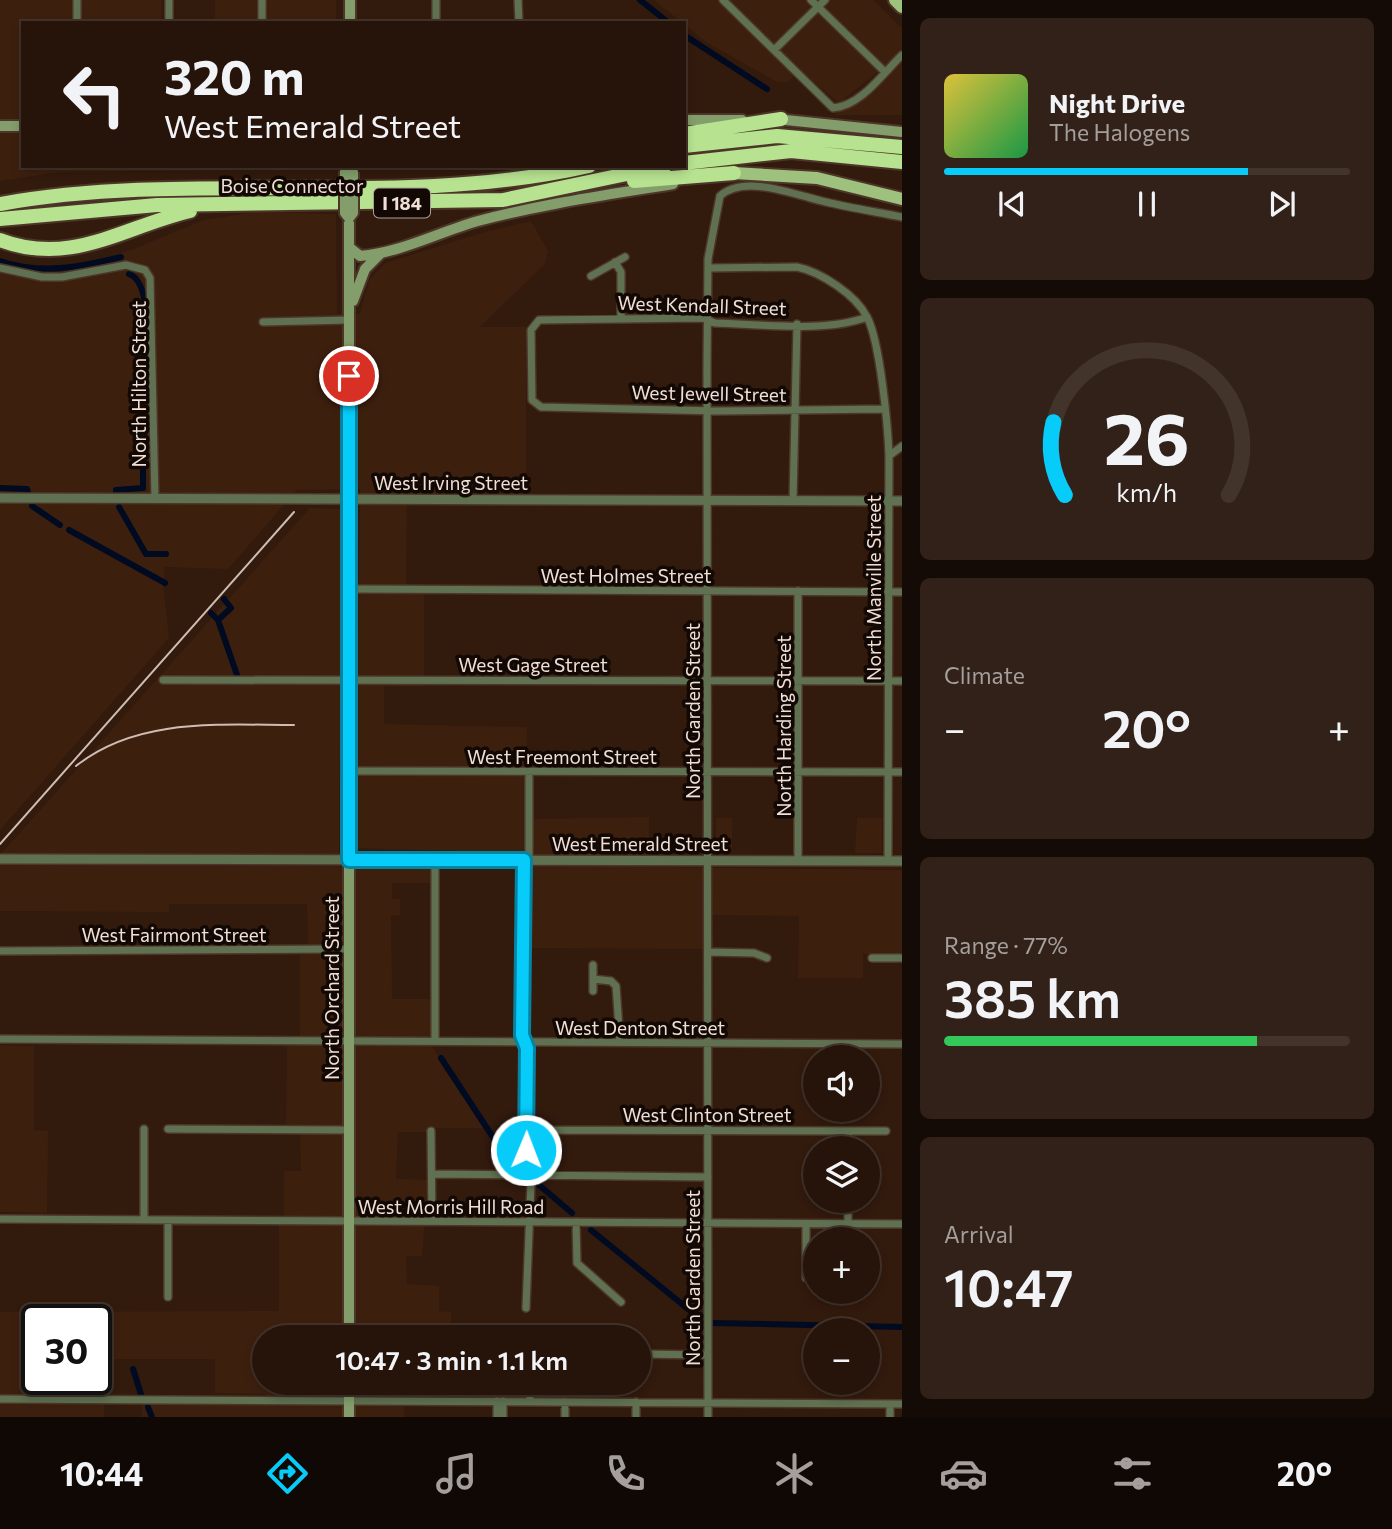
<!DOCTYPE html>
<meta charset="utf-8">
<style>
:root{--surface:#26140a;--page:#322118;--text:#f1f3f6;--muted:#a49e9c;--line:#42332b;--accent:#07cbf9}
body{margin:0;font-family:Commissioner,sans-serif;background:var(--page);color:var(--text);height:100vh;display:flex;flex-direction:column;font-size:26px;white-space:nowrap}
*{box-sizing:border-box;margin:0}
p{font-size:23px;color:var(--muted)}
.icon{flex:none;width:38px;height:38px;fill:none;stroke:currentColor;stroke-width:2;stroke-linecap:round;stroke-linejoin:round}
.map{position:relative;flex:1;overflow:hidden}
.details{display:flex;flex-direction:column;gap:18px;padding:18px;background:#150b06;width:490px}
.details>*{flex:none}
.top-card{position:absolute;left:21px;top:21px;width:665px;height:147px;border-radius:0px;box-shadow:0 4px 10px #0003,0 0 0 2px var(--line);background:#26140a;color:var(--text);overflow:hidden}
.buttons{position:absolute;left:803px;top:1045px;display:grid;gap:14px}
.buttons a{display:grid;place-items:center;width:77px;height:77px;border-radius:50%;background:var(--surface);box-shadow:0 4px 10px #0003,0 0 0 2px var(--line);font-size:35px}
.speed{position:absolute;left:21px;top:1304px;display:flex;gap:14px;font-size:35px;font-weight:700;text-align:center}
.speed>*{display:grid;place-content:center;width:91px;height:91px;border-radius:50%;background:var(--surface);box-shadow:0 4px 10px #0003,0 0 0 2px var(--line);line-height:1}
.speed .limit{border:4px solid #111;border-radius:10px;background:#fff;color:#111}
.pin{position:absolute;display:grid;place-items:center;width:60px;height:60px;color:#fff;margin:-30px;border:4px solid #fff;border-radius:50%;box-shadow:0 2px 7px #0007}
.me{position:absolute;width:77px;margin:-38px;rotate:1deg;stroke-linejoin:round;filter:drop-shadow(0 0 5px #0008)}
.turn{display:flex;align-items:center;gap:24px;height:147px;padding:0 28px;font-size:32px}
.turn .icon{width:91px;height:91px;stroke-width:2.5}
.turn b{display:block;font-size:49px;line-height:60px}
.big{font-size:52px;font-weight:600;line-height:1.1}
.details .tile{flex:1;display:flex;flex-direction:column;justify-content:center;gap:10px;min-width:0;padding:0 24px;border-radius:10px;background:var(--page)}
.details .dial{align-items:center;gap:0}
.dial svg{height:182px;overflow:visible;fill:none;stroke:var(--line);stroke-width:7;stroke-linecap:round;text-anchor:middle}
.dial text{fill:var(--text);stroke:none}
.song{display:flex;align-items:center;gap:21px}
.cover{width:84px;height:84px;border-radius:10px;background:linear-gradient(135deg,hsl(50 70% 55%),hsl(140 70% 35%))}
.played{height:7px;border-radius:4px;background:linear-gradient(90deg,var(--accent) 75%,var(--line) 75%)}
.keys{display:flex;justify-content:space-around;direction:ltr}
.heat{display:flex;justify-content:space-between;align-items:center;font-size:38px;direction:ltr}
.charge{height:10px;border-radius:5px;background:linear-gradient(90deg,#34c759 77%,var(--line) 0)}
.trip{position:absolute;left:252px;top:1325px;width:399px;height:70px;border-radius:35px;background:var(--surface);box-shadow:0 4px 10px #0003,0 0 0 2px var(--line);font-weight:600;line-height:70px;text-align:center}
.menu{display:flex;height:112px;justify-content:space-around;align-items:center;background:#0f0804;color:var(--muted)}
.menu .icon{width:49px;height:49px}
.menu .current{color:var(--accent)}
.menu b{font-size:32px;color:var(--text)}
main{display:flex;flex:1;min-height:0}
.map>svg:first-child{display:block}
</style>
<main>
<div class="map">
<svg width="902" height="1417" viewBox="0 0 902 1417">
<rect width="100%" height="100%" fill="#321a0d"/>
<path fill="#3d1f0e" d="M0,0H162L161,23H23V166L470,168L60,172L0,181Z
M215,0H336V23H215Z
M654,0H807L818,10L829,0H873L902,28V115H833L861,101L890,71L862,44L857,49L879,71L839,103L800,70L788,82H777L706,42Z
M256,212L336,214L337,314H360L369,280L385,263L485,232L531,221L548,251L545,264L480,327H526V492L407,493L406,591H424V686H384V724L527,727L525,853L355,848L360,489L297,490L228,569L165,567L163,583L169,638L0,830V258L18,264L73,267L131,250L204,220Z
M310,508L341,509L339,854L0,855Z
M649,817V867L902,870V953L863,954V978H798L799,916L712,915L714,949L528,948V868L533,867V819Z
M716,818H732V852L716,851Z
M857,818H882V853H855Z
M0,864L432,867V883H392V899H400V915L391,916L392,999H431L432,1047L488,1128H428L427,1132H398L396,1179L428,1180L422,1256H406L407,1284L439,1286V1311L451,1312V1337H264V1382L450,1383V1394L405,1393L404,1417H142V1404H266V1394L215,1393V1359H96V1320H37V1379H76V1404H104V1417H0V1312L279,1311V1225H284V1171H301L300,1125L286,1124L287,1046L300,1045V955L308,954L307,904H169V912L0,911Z
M0,1045L34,1046V1130L48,1131L47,1213L0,1212Z"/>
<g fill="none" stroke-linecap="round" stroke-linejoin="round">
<path stroke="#000a20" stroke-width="6" d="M640,0L669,23
M684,35L767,89
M0,261C42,275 80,267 121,257
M129,274C155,283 144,356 144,380
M144,412V408
M143,456L144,423
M0,488L27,489L28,492
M116,493V490L143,488V468
M32,506L60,525
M119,507L146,554H166
M69,530L165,583
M211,613L218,620L237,675
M218,620L231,608L224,599
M441,1058L504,1154L519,1168
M539,1185L572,1213
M591,1230L704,1322
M711,1323L902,1327
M133,1369L141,1394
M148,1407L152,1417"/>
<g stroke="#4d3629" stroke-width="10">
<path id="minor" d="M436,0V23
M518,0L519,23
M723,0L833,108C861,106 883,73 902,55
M811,0L885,72
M77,23V0
M169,23V0
M262,23V0
M774,50L825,0
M615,262L621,272V318
M0,268L42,277H62L126,265L145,270L150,278L155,499
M708,268L797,267C821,272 856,295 867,317C880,341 888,427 889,456L888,861
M591,276L625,257
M867,317C826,333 760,324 715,323L703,318L539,320L531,330L532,400L541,407L718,411L885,409
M263,322L349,320
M889,456L902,446
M793,501L797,324
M349,589L902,592
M163,680L902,681
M349,771L902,772
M529,771V860
M524,860L522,1035L527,1048L526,1170L531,1182L526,1308
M798,861V591
M0,951L349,949
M708,952L754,953L767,958
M872,958H902
M593,965V991
M593,979L611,981L616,986L620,1042
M0,1039L902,1044
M435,1041V860
M144,1129V1219
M168,1129L349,1130
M527,1130L886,1131
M431,1131L432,1221
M848,1148V1131
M432,1174L708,1177
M0,1219L902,1224
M168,1220V1297
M576,1222L577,1263L621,1302
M806,1224V1278
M848,1224V1200
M639,1354L708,1355
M0,1399L902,1404
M497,1401V1417
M503,1401V1417
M530,1402V1382
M636,1402V1417
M890,1404V1417
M565,1417V1402
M708,1417L707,366L708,259L720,196C745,173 798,196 826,202C851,208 877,212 902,217"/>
</g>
<g stroke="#4d3629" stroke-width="12">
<path id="tertiary" d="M0,498L902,501
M0,859L902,861"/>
</g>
<g stroke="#4d3629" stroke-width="14">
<path id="secondary" d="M350,23V0
M776,119L902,132
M684,120H742
M0,126H23
M350,248L360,256C400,253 439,232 478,221C542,204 607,195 673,184
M353,301L365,269L381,253
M349,1337V218
M349,1417V1382"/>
</g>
<g stroke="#4d3629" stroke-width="16">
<path id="primary" d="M895,0L902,7
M734,173L817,178L902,199"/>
</g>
<g stroke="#4d3629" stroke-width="18">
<path id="motorway" d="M684,134L781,119
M684,146L777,136L902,147
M684,163L791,151L902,162
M634,181L734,173
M0,204C194,169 396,210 589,166
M0,219L157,205L503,200L665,166
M0,240C71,267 123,227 190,211"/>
</g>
<use href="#minor" stroke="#5f7151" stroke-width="7"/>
<use href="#tertiary" stroke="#5f7151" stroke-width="9"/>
<use href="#secondary" stroke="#839e6b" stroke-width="10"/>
<use href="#primary" stroke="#9ec27e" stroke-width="12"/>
<use href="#motorway" stroke="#b7e290" stroke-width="14"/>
<path stroke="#cfbcb3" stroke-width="2" d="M76,766C137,717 221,725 294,725
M0,844L294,512"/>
<g stroke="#4d3629" stroke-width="14" stroke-linecap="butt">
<path id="secondary-bridge" d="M345,171V213L349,218
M349,218L353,213V172"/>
</g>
<use href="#secondary-bridge" stroke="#839e6b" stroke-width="10"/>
</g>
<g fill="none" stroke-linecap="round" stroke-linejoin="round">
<g stroke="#0584a2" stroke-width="18">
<path id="route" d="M349,376V860H524L522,1035L527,1048L526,1150"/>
</g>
<use href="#route" stroke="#07cbf9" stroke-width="12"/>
</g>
<g text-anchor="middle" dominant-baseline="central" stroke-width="7" stroke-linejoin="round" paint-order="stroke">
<rect fill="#120804" stroke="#ad9e97" stroke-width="2" x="374" y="188.5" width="56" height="29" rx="5"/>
<g font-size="18" font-weight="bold" fill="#f0dfd6">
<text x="402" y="203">I 184</text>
</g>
<g font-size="19" fill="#f0dfd6" stroke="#120804">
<text x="292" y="185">Boise Connector</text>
<text transform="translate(702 305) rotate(2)">West Kendall Street</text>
<text transform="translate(138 384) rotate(-90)">North Hilton Street</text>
<text transform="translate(709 393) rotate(1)">West Jewell Street</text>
<text x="451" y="482">West Irving Street</text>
<text x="626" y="575">West Holmes Street</text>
<text transform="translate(873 588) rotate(-90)">North Manville Street</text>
<text x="533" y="664">West Gage Street</text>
<text transform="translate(692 711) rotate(-90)">North Garden Street</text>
<text transform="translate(783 726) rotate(-90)">North Harding Street</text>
<text x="562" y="756">West Freemont Street</text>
<text x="640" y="843">West Emerald Street</text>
<text x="174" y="934">West Fairmont Street</text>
<text transform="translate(331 988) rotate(-90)">North Orchard Street</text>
<text x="640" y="1027">West Denton Street</text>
<text x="707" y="1114">West Clinton Street</text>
<text x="451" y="1206">West Morris Hill Road</text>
<text transform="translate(692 1278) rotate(-90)">North Garden Street</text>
</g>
</g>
</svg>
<div class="buttons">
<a><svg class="icon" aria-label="sound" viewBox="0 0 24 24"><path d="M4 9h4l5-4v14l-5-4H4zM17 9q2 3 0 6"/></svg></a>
<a><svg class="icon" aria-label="layers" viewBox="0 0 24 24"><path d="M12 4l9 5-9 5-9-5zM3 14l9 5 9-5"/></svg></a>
<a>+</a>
<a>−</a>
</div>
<div class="speed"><div class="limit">30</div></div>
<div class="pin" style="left:349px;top:376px;background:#d93025"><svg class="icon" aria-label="arrive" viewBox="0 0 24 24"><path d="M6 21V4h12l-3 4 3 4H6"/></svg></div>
<svg class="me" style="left:526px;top:1150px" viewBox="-20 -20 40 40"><circle r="17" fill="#07cbf9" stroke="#fff" stroke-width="3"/><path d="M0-11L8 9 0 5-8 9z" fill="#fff"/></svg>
<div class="trip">10:47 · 3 min · 1.1 km</div>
<div class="top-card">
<div class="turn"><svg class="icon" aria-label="left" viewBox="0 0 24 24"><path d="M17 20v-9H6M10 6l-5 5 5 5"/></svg><div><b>320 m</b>West Emerald Street</div></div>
</div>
</div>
<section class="details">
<div class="tile">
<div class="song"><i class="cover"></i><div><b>Night Drive</b><p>The Halogens</p></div></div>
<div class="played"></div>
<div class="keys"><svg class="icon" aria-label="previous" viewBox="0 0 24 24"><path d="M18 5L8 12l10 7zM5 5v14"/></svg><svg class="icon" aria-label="pause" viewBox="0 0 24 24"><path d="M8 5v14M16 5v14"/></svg><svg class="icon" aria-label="next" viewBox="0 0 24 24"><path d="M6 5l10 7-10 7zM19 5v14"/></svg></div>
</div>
<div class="tile dial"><svg viewBox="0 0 100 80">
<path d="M14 69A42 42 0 1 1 86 69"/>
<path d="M14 69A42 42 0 0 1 9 37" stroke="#07cbf9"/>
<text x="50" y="56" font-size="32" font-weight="700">26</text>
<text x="50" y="72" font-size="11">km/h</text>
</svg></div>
<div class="tile"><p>Climate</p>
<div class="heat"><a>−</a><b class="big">20°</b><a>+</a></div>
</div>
<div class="tile"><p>Range · 77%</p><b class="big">385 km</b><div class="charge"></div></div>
<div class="tile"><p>Arrival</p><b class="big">10:47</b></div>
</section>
</main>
<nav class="menu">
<b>10:44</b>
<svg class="icon current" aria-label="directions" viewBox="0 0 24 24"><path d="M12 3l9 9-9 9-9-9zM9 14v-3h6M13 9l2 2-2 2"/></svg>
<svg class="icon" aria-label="music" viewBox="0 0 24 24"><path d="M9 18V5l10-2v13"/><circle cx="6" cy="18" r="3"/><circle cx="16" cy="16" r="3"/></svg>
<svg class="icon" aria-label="phone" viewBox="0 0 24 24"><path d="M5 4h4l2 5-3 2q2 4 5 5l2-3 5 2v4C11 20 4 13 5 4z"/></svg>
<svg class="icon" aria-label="climate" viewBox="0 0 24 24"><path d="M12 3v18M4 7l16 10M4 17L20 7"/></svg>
<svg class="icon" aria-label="car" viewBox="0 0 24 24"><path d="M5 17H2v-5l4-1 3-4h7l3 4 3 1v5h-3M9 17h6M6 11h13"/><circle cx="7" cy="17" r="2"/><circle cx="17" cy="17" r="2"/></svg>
<svg class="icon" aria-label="filters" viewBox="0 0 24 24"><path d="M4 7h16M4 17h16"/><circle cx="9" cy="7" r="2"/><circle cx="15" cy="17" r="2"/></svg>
<b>20°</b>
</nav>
